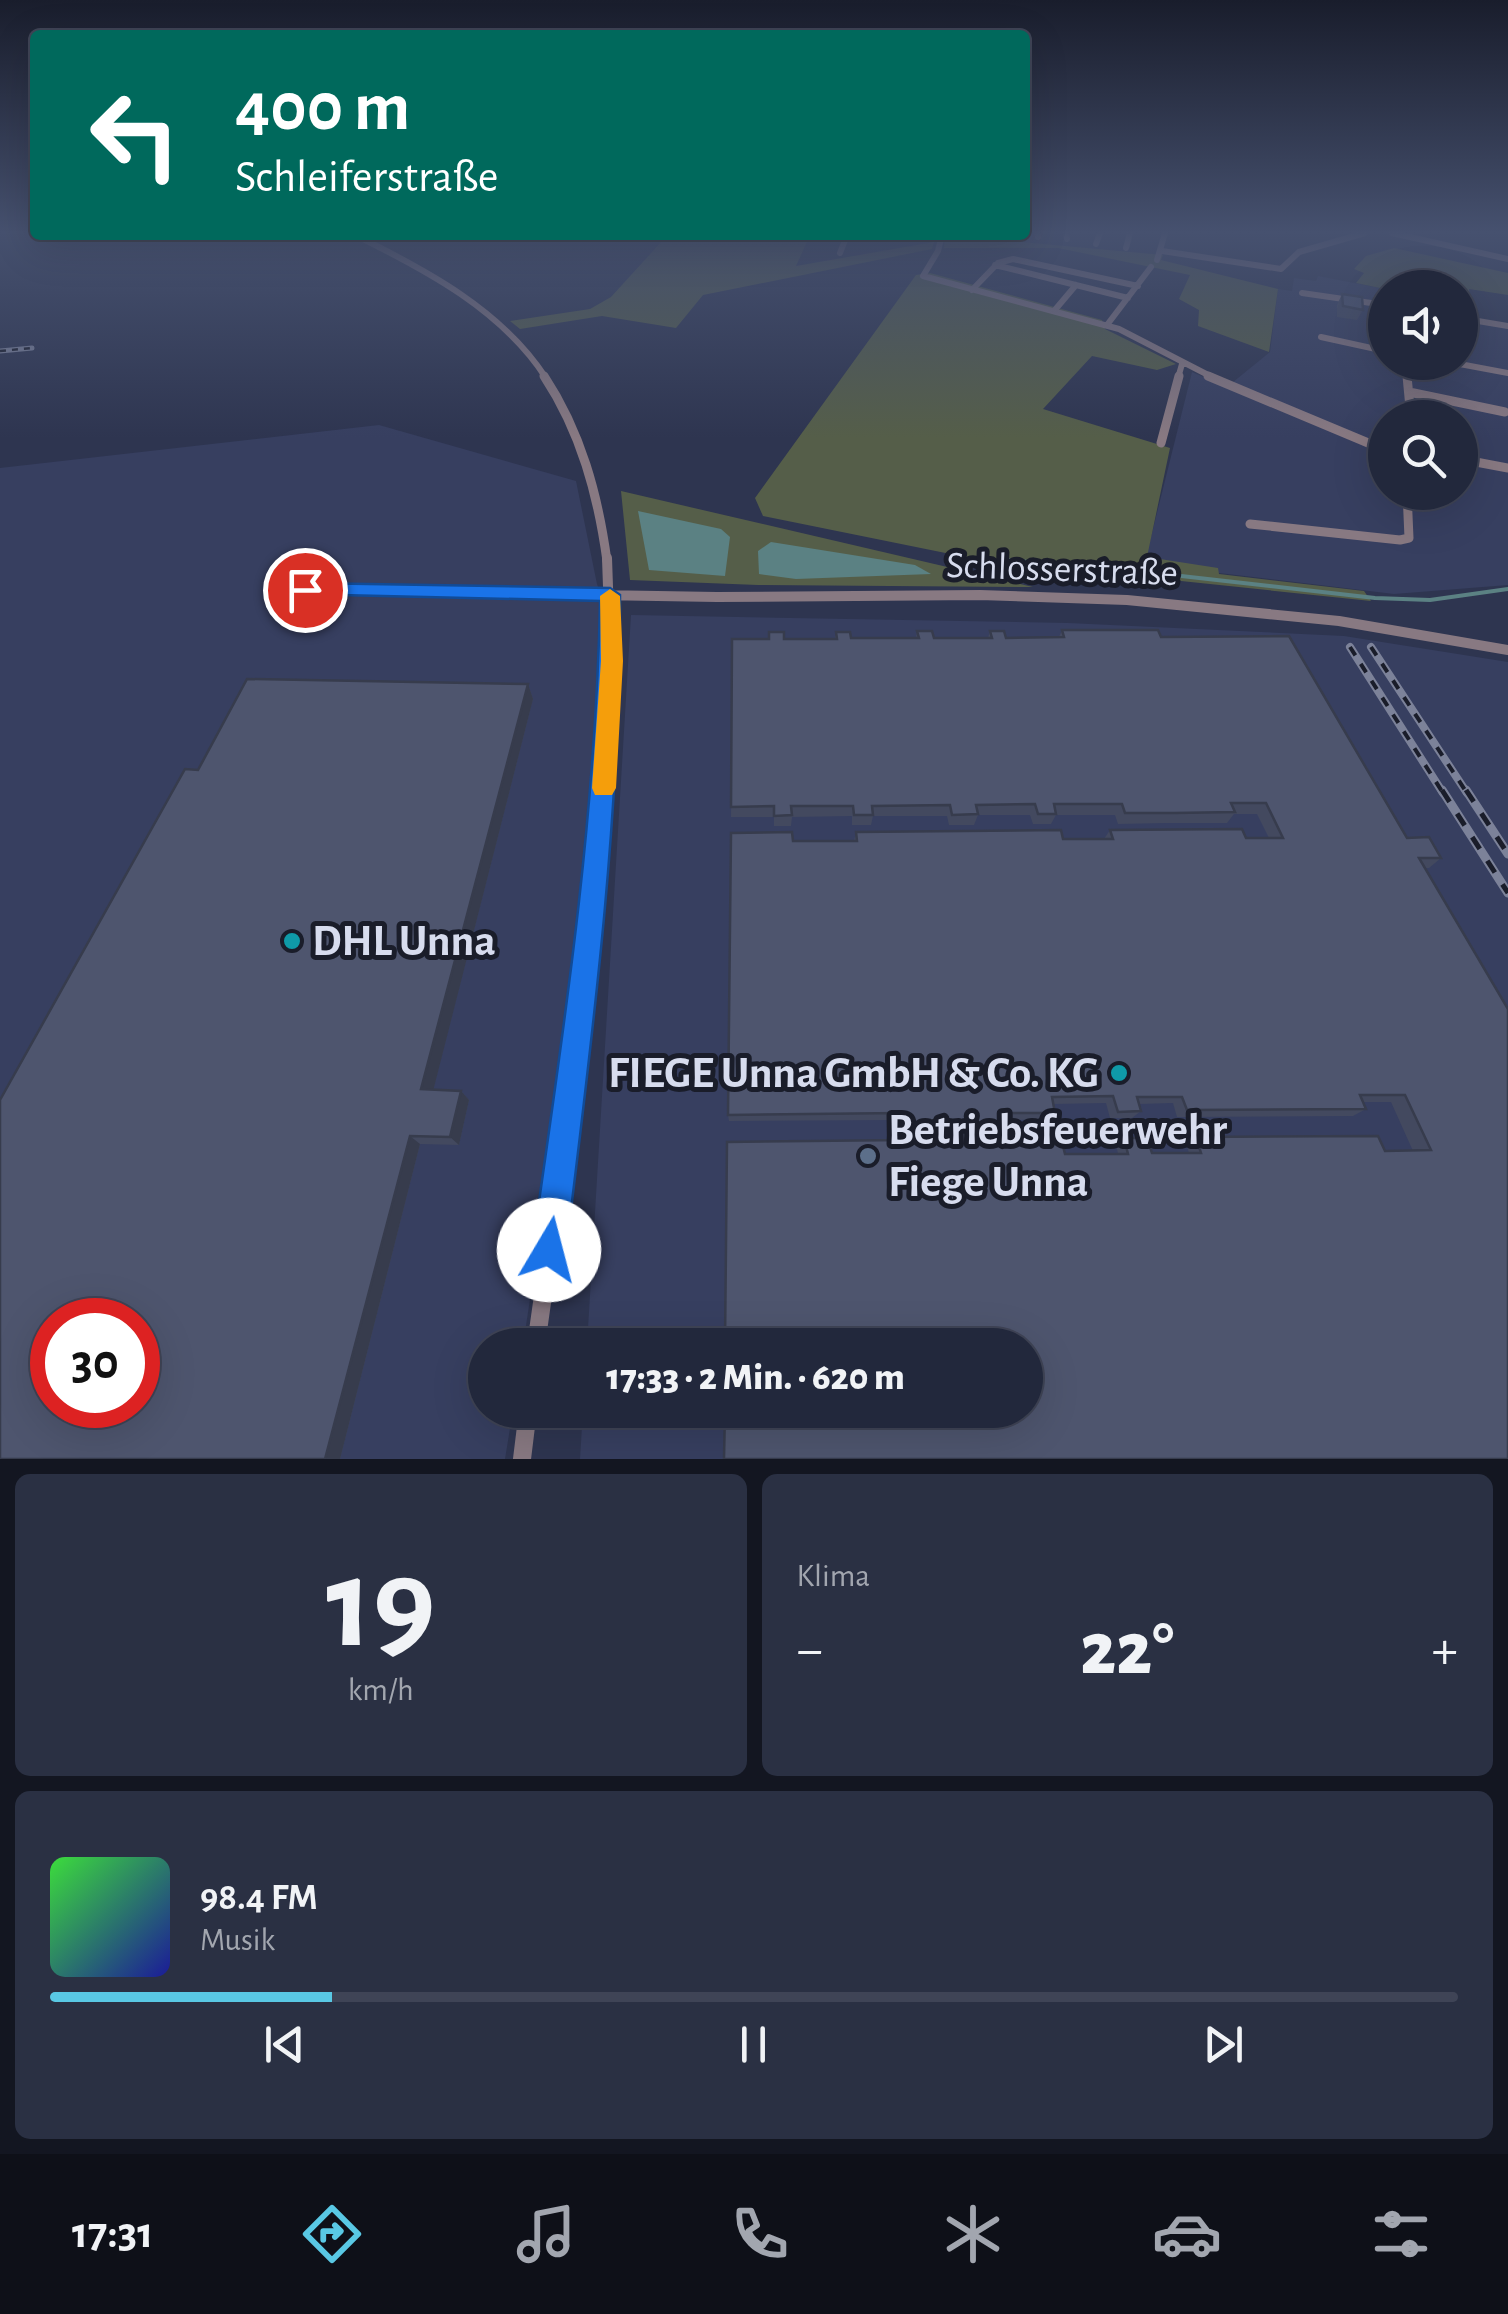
<!DOCTYPE html>
<html lang="de">
<meta charset="utf-8">
<style>
:root{--surface:#22283c;--page:#2a3043;--text:#f1f3f6;--muted:#a2a6af;--line:#3f4456;--accent:#59c8e4}
body{margin:0;font-family:"Alegreya Sans",sans-serif;background:var(--page);color:var(--text);height:100vh;display:flex;flex-direction:column;font-size:38px;white-space:nowrap}
*{box-sizing:border-box;margin:0}
p{font-size:32px;color:var(--muted)}
.icon{flex:none;width:55px;height:55px;fill:none;stroke:currentColor;stroke-width:2;stroke-linecap:round;stroke-linejoin:round}
.map{position:relative;height:1459px;overflow:hidden}
.panel{display:flex;flex-direction:column;gap:15px;padding:15px;background:#131621;flex:1}
.panel>*{flex:none}
.banner{position:absolute;left:30px;top:30px;width:1000px;height:210px;border-radius:10px;box-shadow:0 10px 40px #0002,0 0 0 2px var(--line);background:#00695c;color:#fff;overflow:hidden}
.fabs{position:absolute;left:1368px;top:270px;display:grid;gap:20px}
.fabs a{display:grid;place-items:center;width:110px;height:110px;border-radius:50%;background:var(--surface);box-shadow:0 10px 40px #0002,0 0 0 2px var(--line);font-size:50px}
.speed{position:absolute;left:30px;top:1298px;display:flex;gap:20px;font-size:50px;font-weight:700;text-align:center}
.speed>*{display:grid;place-content:center;width:130px;height:130px;border-radius:50%;background:var(--surface);box-shadow:0 10px 40px #0002,0 0 0 2px var(--line);line-height:1}
.speed .limit{border:15px solid #d22;background:#fff;color:#111}
.pin{position:absolute;display:grid;place-items:center;width:85px;height:85px;color:#fff;margin:-42px;border:5px solid #fff;border-radius:50%;box-shadow:0 2px 10px #0007}
.me{position:absolute;width:110px;margin:-55px;rotate:8deg;stroke-linejoin:round;filter:drop-shadow(0 0 8px #0008)}
.turn{display:flex;align-items:center;gap:35px;height:210px;padding:0 40px;font-size:45px}
.turn .icon{width:130px;height:130px;stroke-width:2.5}
.turn b{display:block;font-size:70px;line-height:85px}
.big{font-size:75px;font-weight:800;line-height:1.1}
.panel .tile{flex:1;display:flex;flex-direction:column;justify-content:center;gap:15px;min-width:0;padding:0 35px;border-radius:15px;background:var(--page)}
.panel .dial{align-items:center;gap:0}
.dial b{font-size:130px;line-height:1}
.song{display:flex;align-items:center;gap:30px}
.cover{width:120px;height:120px;border-radius:15px;background:linear-gradient(135deg,hsl(120 70% 55%),hsl(240 70% 35%))}
.played{height:10px;border-radius:5px;background:linear-gradient(90deg,var(--accent) 20%,var(--line) 20%)}
.keys{display:flex;justify-content:space-around;direction:ltr}
.heat{display:flex;justify-content:space-between;align-items:center;font-size:55px;direction:ltr}
.panel .tiles{flex:1;display:grid;gap:15px;grid-template-columns:1fr 1fr}
.tile:last-child{grid-column:span 2}
.trip{position:absolute;left:468px;top:1328px;width:575px;height:100px;border-radius:50px;background:var(--surface);box-shadow:0 10px 40px #0002,0 0 0 2px var(--line);font-weight:800;line-height:100px;text-align:center}
.dock{display:flex;height:160px;justify-content:space-around;align-items:center;background:#0e1018;color:var(--muted)}
.dock .icon{width:70px;height:70px}
.dock .active{color:var(--accent)}
.dock b{font-size:45px;color:var(--text)}
.map>svg:first-child{display:block}
</style>
<div class="map">
<svg width="1508" height="1459" viewBox="0 0 1508 1459">
<rect width="100%" height="100%" fill="#2e3550"/>
<path fill="#373f60" fill-rule="evenodd" d="M1318,276L1385,289V362H1460V302L1470,303L1474,322L1508,327V585L1394,594L1219,573L1146,557L1192,372L1227,387L1270,352L1278,289L1292,291L1294,278L1316,281ZM1385,418H1460V492H1385Z
M379,425L576,481L597,584L605,607L601,725L551,1163L523,1345H485V1410H513L505,1459H0V468ZM52,1320H138V1405H52Z
M631,615L1068,623L1344,636L1508,662V1459H580L583,1410H1025V1345H587Z"/>
<path fill="#555e49" d="M645,235H810L796,266L934,242L932,249L703,295L676,328L602,316L520,329L510,321L590,309L611,297L663,240Z
M945,235L1163,255L1161,260L1278,289L1269,352L1198,326L1199,310L1179,299L1190,275L1058,248H944Z
M1394,248L1508,273V295L1469,289L1470,303L1460,302V288L1385,289L1356,283L1364,273L1354,269L1366,256Z
M930,273L1102,320L1105,329L1176,364L1157,370L1092,356L1043,409L1170,448L1147,557L1218,568L1219,574L1364,591L1371,601L980,560L763,516L755,498L916,275Z
M621,491L1033,587L758,585L630,580Z"/>
<path fill="#5b8183" d="M638,511L721,529L730,537L725,576L649,570Z
M771,542L915,565L931,574L796,579L759,574L758,551Z"/>
<g fill="none" stroke-linecap="round" stroke-linejoin="round">
<path stroke="#5b8183" stroke-width="2.5" d="M1008,560L1017,561"/>
<path stroke="#5b8183" stroke-width="4" d="M1008,560L1125,571
M1137,571L1375,598L1430,600L1508,589"/>
<path stroke="#887982" stroke-width="6" d="M1037,233L1038,237
M1066,233L1067,239
M1392,233L1508,259
M355,235C426,270 502,310 546,378
M852,235H875
M942,235L938,251L923,276L1119,329L1214,378
M1096,244L1100,233
M1126,248L1130,233
M1162,251L1281,269L1299,252L1365,233
M840,253L847,235
M1157,260L1165,233
M995,265L1128,298
M972,290L998,263L1013,259L1138,286
M1302,293L1385,305
M1054,311L1076,285
M1460,318L1508,326
M1107,325L1151,267
M1321,337L1385,351
M1406,362L1407,378
M1449,362L1508,373
M1178,378L1182,364"/>
<path stroke="#887982" stroke-width="9" d="M544,376C581,432 598,495 607,561
M1208,376L1385,450
M1407,376L1411,418
M1409,392L1505,412
M1161,443L1179,376
M1460,459L1508,468
M1250,524L1400,540L1409,538L1407,492"/>
<path stroke="#887982" stroke-width="10" d="M305,590L717,597L980,595L1127,600L1339,621L1508,650
M603,793L611,673L607,558"/>
<path stroke="#887982" stroke-width="14" d="M572,1087L603,790"/>
<path stroke="#887982" stroke-width="18" d="M536,1345L573,1084
M522,1459L528,1410"/>
<g stroke="#7c8299" stroke-width="5">
<path id="rail-far2" d="M0,351L32,348"/>
</g>
<g stroke="#7c8299" stroke-width="8">
<path id="rail-far1" d="M1350,647L1443,793
M1371,647L1467,793"/>
</g>
<g stroke="#7c8299" stroke-width="9">
<path id="rail" d="M1442,790L1508,893
M1466,790L1508,854"/>
</g>
<use href="#rail-far2" stroke="#1a1d2a" stroke-width="2.5" stroke-dasharray="6" stroke-linecap="butt"/>
<use href="#rail-far1" stroke="#1a1d2a" stroke-width="4" stroke-dasharray="10" stroke-linecap="butt"/>
<use href="#rail" stroke="#1a1d2a" stroke-width="5" stroke-dasharray="14" stroke-linecap="butt"/>
</g>
<path fill="#43495f" fill-rule="evenodd" d="M1342,294L1363,310L1357,320L1337,317V305Z
M1062,630L1161,637L1407,838L1441,858L1429,868H1425L1508,1459L899,1140L897,1120L729,1121L728,1115L793,841H854L856,832L1063,839H1104L1110,830L1246,838H1269L1257,814H1234L1227,823H1167L1118,824L1115,815H1056L1051,824H1033L1030,815H978L974,825H949L947,816H873L871,825H852V816L792,817L791,826H774V817H731L732,639H835L836,632L851,638H916L917,631L934,638H988L990,631L1006,638L1059,637ZM1363,1102H1391L1413,1151H1385L1196,1137L1186,1143L1189,1153H1152L1124,1138L1116,1144L1118,1154H1065L1016,1139L1012,1120L1049,1119L1055,1113L1053,1104L1106,1103L1110,1118H1132L1141,1111L1139,1104L1173,1103L1177,1117L1353,1116L1366,1109Z
M528,684L533,699L433,1090L461,1091L469,1100L459,1145L420,1144L340,1459H0L198,770Z"/>
<path fill="#373c4d" d="M528,684L533,699L431,1099L421,1089Z
M461,1091L469,1100L459,1145L450,1137Z
M410,1136L420,1144L340,1459H325Z"/>
<path fill="#4e556e" stroke="#373c4d" stroke-width="2.5" fill-rule="evenodd" d="M1342,294L1362,297L1363,310L1343,306Z
M1062,630H1158L1161,637L1289,636L1407,838L1429,837L1441,858H1419L1508,1009V1459H724L725,1410H1025V1345H725L727,1142L903,1140L900,1113L728,1115L731,833L792,832L793,841H857L856,832L1061,830L1063,839H1113L1110,830L1242,829L1246,838H1283L1266,803H1231L1235,812L1174,813H1125L1122,804H1054L1056,814H1038L1035,804L976,805L978,814L952,815L950,805L872,806L873,815H854L853,806H791L792,815L774,816V806L731,807L732,639H769V632H784V639H837L836,632H850L851,638H919L917,631H932L934,638H992L990,631H1004L1006,638L1064,637ZM1360,1095H1405L1431,1150L1385,1151L1378,1136L1196,1137L1201,1153H1152L1147,1138H1124L1128,1154H1065L1061,1138L1016,1139L1011,1113H1055L1052,1097L1113,1096L1118,1112L1141,1111L1137,1097H1182L1187,1110L1366,1109Z
M247,679L528,684L421,1089L461,1091L450,1137L410,1136L325,1459H0V1100L185,769L198,770ZM52,1320H138V1405H52Z"/>
<linearGradient id="sky" x2="0" y2="1"><stop stop-color="#191d2c"/><stop offset="0.53" stop-color="#46516f"/><stop offset="1" stop-color="#46516f" stop-opacity="0"/></linearGradient>
<rect width="1508" height="438" fill="url(#sky)"/>
<path fill="#1a73e8" stroke="#114b97" stroke-width="2.5" d="M305,583L610,588L620,595C621,815 593,1032 566,1250L561,1262L549,1267L537,1262L532,1250C563,1034 596,820 600,601L298,594L295,590Z"/>
<path fill="#f59e0b" d="M610,589L620,596L623,661L616,788L612,795H595L592,788L601,661L600,596Z"/>
<g fill="#0f9aa8" stroke="#1a1d2a" stroke-width="4">
<circle cx="292" cy="941" r="10"/>
<circle cx="1119" cy="1073" r="10"/>
</g>
<circle fill="#5c6f8a" stroke="#1a1d2a" stroke-width="4" cx="868" cy="1156" r="10"/>
<g text-anchor="middle" dominant-baseline="central" stroke-width="10" stroke-linejoin="round" paint-order="stroke">
<g font-size="38" fill="#d7dcee" stroke="#1a1d2a">
<text transform="translate(1062 570) rotate(2)">Schlosserstraße</text>
</g>
<g font-size="45" font-weight="bold" fill="#d7dcee" stroke="#1a1d2a" text-anchor="start">
<text x="312" y="941">DHL Unna</text>
<text x="1099" y="1073" text-anchor="end">FIEGE Unna GmbH &amp; Co. KG</text>
<text x="888" y="1130">Betriebsfeuerwehr<tspan x="888" dy="52">Fiege Unna</tspan></text>
</g>
</g>
</svg>
<div class="fabs">
<a><svg class="icon" aria-label="sound" viewBox="0 0 24 24"><path d="M4 9h4l5-4v14l-5-4H4zM17 9q2 3 0 6"/></svg></a>
<a><svg class="icon" aria-label="search" viewBox="0 0 24 24"><circle cx="10" cy="10" r="6"/><path d="M15 15l6 6"/></svg></a>
</div>
<div class="speed"><div class="limit">30</div></div>
<div class="pin" style="left:305px;top:590px;background:#d93025"><svg class="icon" aria-label="arrive" viewBox="0 0 24 24"><path d="M6 21V4h12l-3 4 3 4H6"/></svg></div>
<svg class="me" style="left:549px;top:1250px" viewBox="-20 -20 40 40"><circle r="19" fill="#fff"/><path d="M0-13L10 11 0 6-10 11z" fill="#1a73e8"/></svg>
<div class="trip">17:33 · 2 Min. · 620 m</div>
<div class="banner">
<div class="turn"><svg class="icon" aria-label="left" viewBox="0 0 24 24"><path d="M17 20v-9H6M10 6l-5 5 5 5"/></svg><div><b>400 m</b>Schleiferstraße</div></div>
</div>
</div>
<section class="panel">
<div class="tiles">
<div class="tile dial"><b>19</b><p>km/h</p></div>
<div class="tile"><p>Klima</p>
<div class="heat"><a>−</a><b class="big">22°</b><a>+</a></div>
</div>
<div class="tile">
<div class="song"><i class="cover"></i><div><b>98.4 FM</b><p>Musik</p></div></div>
<div class="played"></div>
<div class="keys"><svg class="icon" aria-label="previous" viewBox="0 0 24 24"><path d="M18 5L8 12l10 7zM5 5v14"/></svg><svg class="icon" aria-label="pause" viewBox="0 0 24 24"><path d="M8 5v14M16 5v14"/></svg><svg class="icon" aria-label="next" viewBox="0 0 24 24"><path d="M6 5l10 7-10 7zM19 5v14"/></svg></div>
</div>
</div>
</section>
<nav class="dock">
<b>17:31</b>
<svg class="icon active" aria-label="directions" viewBox="0 0 24 24"><path d="M12 3l9 9-9 9-9-9zM9 14v-3h6M13 9l2 2-2 2"/></svg>
<svg class="icon" aria-label="music" viewBox="0 0 24 24"><path d="M9 18V5l10-2v13"/><circle cx="6" cy="18" r="3"/><circle cx="16" cy="16" r="3"/></svg>
<svg class="icon" aria-label="phone" viewBox="0 0 24 24"><path d="M5 4h4l2 5-3 2q2 4 5 5l2-3 5 2v4C11 20 4 13 5 4z"/></svg>
<svg class="icon" aria-label="climate" viewBox="0 0 24 24"><path d="M12 3v18M4 7l16 10M4 17L20 7"/></svg>
<svg class="icon" aria-label="car" viewBox="0 0 24 24"><path d="M5 17H2v-5l4-1 3-4h7l3 4 3 1v5h-3M9 17h6M6 11h13"/><circle cx="7" cy="17" r="2"/><circle cx="17" cy="17" r="2"/></svg>
<svg class="icon" aria-label="filters" viewBox="0 0 24 24"><path d="M4 7h16M4 17h16"/><circle cx="9" cy="7" r="2"/><circle cx="15" cy="17" r="2"/></svg>
</nav>
